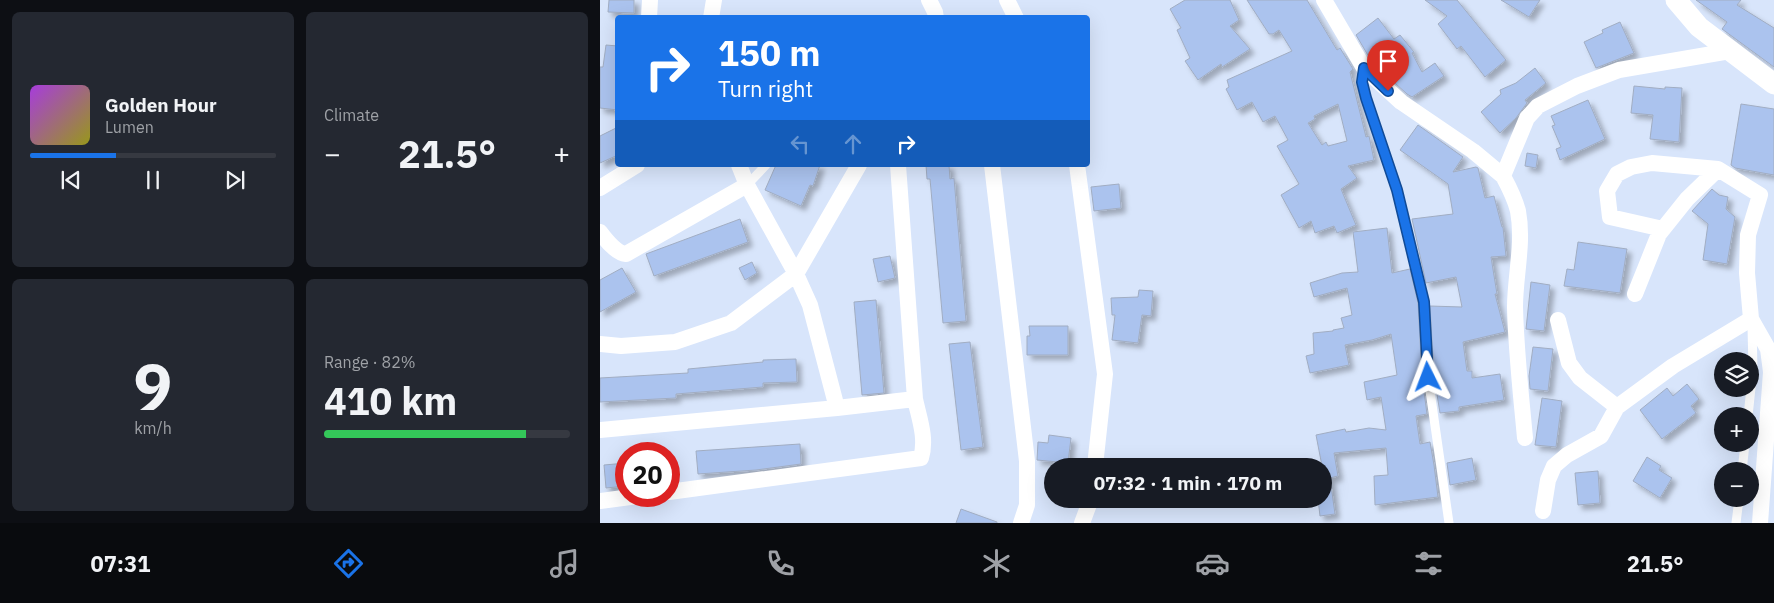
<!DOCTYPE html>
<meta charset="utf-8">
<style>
:root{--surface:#171b24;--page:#242831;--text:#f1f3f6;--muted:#9ea1a6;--line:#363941;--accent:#1a73e8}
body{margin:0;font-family:"IBM Plex Sans",sans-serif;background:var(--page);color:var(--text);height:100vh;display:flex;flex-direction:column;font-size:19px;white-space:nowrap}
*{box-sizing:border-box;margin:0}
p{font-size:16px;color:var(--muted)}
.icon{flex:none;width:28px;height:28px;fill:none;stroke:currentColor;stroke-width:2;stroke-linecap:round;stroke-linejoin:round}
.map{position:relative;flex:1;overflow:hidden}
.drawer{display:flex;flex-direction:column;gap:12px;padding:12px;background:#0d0f14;width:600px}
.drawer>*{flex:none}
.banner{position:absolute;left:15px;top:15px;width:475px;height:152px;border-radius:5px;box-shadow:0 5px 20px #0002;background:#1a73e8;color:#fff;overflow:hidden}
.buttons{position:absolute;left:1114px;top:352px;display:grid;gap:10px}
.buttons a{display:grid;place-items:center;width:45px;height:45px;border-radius:50%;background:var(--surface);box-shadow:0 5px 20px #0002;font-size:25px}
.speed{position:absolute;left:15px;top:442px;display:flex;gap:10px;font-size:25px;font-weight:700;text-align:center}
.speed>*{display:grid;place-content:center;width:65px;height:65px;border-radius:50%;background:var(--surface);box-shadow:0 5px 20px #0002;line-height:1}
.speed .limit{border:8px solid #d22;background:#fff;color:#111}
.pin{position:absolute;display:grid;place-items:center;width:42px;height:42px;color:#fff;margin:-51px -21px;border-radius:50% 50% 50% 0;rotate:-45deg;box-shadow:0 0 5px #0007}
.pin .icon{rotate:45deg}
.me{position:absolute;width:55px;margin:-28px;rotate:357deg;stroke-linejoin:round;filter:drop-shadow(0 0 4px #0008)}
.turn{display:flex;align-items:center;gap:18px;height:105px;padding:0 20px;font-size:22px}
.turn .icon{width:65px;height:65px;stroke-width:2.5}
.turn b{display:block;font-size:35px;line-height:42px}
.lanes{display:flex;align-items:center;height:48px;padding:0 20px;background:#0003;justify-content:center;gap:25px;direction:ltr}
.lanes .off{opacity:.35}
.big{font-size:38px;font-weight:800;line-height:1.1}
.drawer .tile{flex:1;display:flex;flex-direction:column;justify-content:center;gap:8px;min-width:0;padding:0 18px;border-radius:8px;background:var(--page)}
.drawer .dial{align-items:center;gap:0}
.dial b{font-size:65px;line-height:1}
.song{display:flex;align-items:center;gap:15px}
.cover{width:60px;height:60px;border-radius:8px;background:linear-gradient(135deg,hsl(280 70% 55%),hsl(60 70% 35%))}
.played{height:5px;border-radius:2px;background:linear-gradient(90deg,var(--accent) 35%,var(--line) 35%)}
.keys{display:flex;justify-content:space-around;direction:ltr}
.heat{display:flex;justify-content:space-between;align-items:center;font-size:28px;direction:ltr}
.charge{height:8px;border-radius:4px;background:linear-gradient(90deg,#34c759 82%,var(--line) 0)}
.drawer .tiles{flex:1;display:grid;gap:12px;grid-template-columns:repeat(2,1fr)}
.trip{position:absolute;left:444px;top:458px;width:288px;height:50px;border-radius:25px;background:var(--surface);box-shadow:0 5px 20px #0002;font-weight:800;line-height:50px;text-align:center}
.dock{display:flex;height:80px;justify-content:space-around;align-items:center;background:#090b0e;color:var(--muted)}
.dock .icon{width:35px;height:35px}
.dock .active{color:var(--accent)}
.dock b{font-size:22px;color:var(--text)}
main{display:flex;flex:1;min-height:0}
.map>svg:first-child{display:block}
</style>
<main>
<section class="drawer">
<div class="tiles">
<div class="tile">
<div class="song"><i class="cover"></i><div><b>Golden Hour</b><p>Lumen</p></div></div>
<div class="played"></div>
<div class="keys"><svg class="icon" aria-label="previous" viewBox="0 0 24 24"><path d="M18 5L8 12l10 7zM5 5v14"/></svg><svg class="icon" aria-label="pause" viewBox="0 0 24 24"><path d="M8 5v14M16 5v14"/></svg><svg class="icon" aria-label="next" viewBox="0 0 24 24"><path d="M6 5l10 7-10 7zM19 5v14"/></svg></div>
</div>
<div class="tile"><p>Climate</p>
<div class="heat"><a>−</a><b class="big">21.5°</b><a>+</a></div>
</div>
<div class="tile dial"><b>9</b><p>km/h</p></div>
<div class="tile"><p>Range · 82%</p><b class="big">410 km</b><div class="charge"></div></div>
</div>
</section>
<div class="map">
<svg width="1174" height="523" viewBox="0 0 1174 523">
<defs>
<filter id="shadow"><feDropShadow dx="4.5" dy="4.5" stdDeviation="2.5" flood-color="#0004"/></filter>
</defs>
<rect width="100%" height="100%" fill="#d8e5fb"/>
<path fill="#abc3ee" stroke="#a1adc2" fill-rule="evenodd" filter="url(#shadow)" d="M9,0H34V13L8,12Z
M585,0H630L639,20L630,26L650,49L622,67L621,64L598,80L585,61L590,58L577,30L581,28L570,9Z
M647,0H707L737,50L740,48L753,69L750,72L766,137L769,136L774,160L748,166L757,178L741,189L756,225L737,233L734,226L715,233L711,221L699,228L681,195L699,184L677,146L688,140L675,116L663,122L652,102L637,110L626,89L629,87L627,80L692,51L679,30L673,34H669ZM738,104L747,141L728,146L726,142L722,145L708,123L715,119L714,116Z
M825,0H857L906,60L885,77L861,46L857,49L838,24L847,16Z
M901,0H940L929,17Z
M1096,0H1141L1137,5L1174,28V67L1122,29L1127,22Z
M778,18L794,39L800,35L814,52L812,53L822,72L835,63L844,76L812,97L807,94L785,74L770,56L769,57L756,35Z
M1020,22L1034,53L996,68L984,42L1003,33L1002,30Z
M6,45L18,46V110L0,108V67H3Z
M935,68L946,83L925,100L927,103L916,118L900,133L881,112L901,94L900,90L916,83Z
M1034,86L1065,89V87L1082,88L1079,142L1050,139L1053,115L1031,113Z
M988,100L1005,139L960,160L956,149L961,147L952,126L955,125L951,116Z
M1141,104L1174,109V175L1135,168L1131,165Z
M818,125L863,157L853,172L876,167L878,168L885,198L894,196L902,227H903L906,256L891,257L897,294H895L905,332L863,342L867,371H872V378L900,374L904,400L859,407V411L840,413L834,376L830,306L862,307L856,277L826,283L812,219L853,214L848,184L800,150Z
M18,127V155L0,163V136Z
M927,153L938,155L936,168L925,166Z
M176,165H220L213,186L210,185L201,206L165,190Z
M326,165H349L350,179L354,178L366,321L343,323L330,179H327Z
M519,184L521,208L494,211L491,187Z
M1112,189L1119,195L1128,197L1126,209L1135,217L1127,264L1103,260L1108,224L1092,211Z
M140,219L148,242L54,276L46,254Z
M787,228L792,273L810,269L818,303L822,377L827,414L816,416L820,444L830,442L834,465L838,497L775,505L774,476L788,475L786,448L734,453L738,476L730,478L735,514L720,516L718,499H722V466L716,435L745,429L746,432L769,428L786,430L781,397L767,400L764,382L797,375L791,334L772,340L745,345L749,365L710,373L706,356L714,354L713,333L733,331V330L744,328L741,318L752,315L747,288L714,297L710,283L742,273L758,272L753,232Z
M978,242L1027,249L1020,293L964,286L967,269L974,270Z
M290,256L295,278L278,282L273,259Z
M152,262L157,273L145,280L139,268Z
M22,268L36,292L0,312V280Z
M931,282L950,285L944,331L926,329Z
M539,290L553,291L551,316L542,315L538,343L512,340L515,315H512L511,298L538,297Z
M276,300L284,393L262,395L254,302Z
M429,326H468V355H427V336H430Z
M370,342L383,447L361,450L349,344Z
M933,347L953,349L948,391L930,389L929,376Z
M196,359L197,382L163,383V387L76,394V398L0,402V378L88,373V369L163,362V360Z
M1087,384L1099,399L1091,406L1096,413L1062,439L1040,410L1067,388L1073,396Z
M942,398L962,401L956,447L935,445Z
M449,435L471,438L468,463L437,460L438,442L448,443Z
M200,444L201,464L156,470L98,474L96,451Z
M1047,457L1061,466L1059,470L1072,478L1060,498L1033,481Z
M872,458L876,480L850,485L847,463Z
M26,463V486L6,488L4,465Z
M998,471L1000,503L978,505L975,473Z
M361,509L397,522V523H356Z"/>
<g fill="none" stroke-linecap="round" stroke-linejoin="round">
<path stroke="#fff" stroke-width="9" d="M764,68L762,82L766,98L797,190L824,302L828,377L849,523
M147,185L166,165
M1148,416L1153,369L1152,327
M1142,471L1145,444
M1136,523L1139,499"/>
<path stroke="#fff" stroke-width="16" d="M329,0L335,12L336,18
M407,0L416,18
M724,0L764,68L801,102L873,151L903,176
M49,18L50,0
M111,18L114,0
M139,165L147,185L196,274L210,305L237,408
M392,165L427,461V505L421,523
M477,165L505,374L495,466
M0,188L37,165
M1063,229L1010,217L1007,191L1017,174L1031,167L1052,163L1118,169L1160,195L1148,235L1147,273L1151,319L1168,349L1171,372L1160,523
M0,232C6,240 16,253 26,254L147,185
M1035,294L1059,234L1087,199L1118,169
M958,320L969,363L980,378L1017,407L1073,366L1151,319
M0,344L21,346L75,342L131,323L196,274L259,165
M0,430L237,408L315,399
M925,438C921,394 916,351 915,307C915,276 924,243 918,211C915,199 909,187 903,176L927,118L938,106L977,86L1019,70L1130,51
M69,492L321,458C327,438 319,418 315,399L298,165
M0,501L38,496
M943,511L948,480L954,466L967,455L1001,436L1017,407
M482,523L491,499"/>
<path stroke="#fff" stroke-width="21" d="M1076,0L1099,27L1174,84"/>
</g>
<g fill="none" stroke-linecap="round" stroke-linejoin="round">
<g stroke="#114b97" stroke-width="12">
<path id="route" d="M788,91L764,68L762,82L766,98L797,190L824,302L828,377"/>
</g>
<use href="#route" stroke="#1a73e8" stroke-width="9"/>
</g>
</svg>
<div class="buttons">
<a><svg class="icon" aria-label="layers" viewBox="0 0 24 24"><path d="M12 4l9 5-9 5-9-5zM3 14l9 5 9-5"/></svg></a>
<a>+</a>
<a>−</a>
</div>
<div class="speed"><div class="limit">20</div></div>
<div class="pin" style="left:788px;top:91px;background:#d93025"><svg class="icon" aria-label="arrive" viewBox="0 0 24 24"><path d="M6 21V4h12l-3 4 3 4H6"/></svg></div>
<svg class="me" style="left:828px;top:377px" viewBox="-20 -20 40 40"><path d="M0-17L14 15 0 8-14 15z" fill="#1a73e8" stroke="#fff" stroke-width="4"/></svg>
<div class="trip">07:32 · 1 min · 170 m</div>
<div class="banner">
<div class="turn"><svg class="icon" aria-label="right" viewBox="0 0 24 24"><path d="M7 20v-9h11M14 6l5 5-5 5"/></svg><div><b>150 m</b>Turn right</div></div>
<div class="lanes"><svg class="icon off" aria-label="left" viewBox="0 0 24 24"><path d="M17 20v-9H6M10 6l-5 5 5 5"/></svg><svg class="icon off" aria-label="ahead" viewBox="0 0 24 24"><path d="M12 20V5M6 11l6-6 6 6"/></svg><svg class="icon" aria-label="right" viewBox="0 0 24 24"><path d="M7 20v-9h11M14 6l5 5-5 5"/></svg></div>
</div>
</div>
</main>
<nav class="dock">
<b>07:31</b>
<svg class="icon active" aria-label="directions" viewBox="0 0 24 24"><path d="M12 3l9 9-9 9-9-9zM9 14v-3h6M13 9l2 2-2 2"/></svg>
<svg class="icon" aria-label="music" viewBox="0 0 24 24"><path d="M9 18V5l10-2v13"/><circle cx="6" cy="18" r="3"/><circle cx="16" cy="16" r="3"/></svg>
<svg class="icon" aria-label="phone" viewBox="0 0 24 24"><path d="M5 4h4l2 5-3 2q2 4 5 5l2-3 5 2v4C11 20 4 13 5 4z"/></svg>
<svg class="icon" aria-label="climate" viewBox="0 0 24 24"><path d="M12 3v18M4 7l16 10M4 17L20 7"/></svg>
<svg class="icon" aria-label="car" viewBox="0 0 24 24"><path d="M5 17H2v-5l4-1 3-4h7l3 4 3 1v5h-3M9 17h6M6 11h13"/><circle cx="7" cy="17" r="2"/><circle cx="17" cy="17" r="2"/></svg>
<svg class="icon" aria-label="filters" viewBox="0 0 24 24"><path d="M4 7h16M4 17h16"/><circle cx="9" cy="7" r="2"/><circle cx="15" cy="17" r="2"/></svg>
<b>21.5°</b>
</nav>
